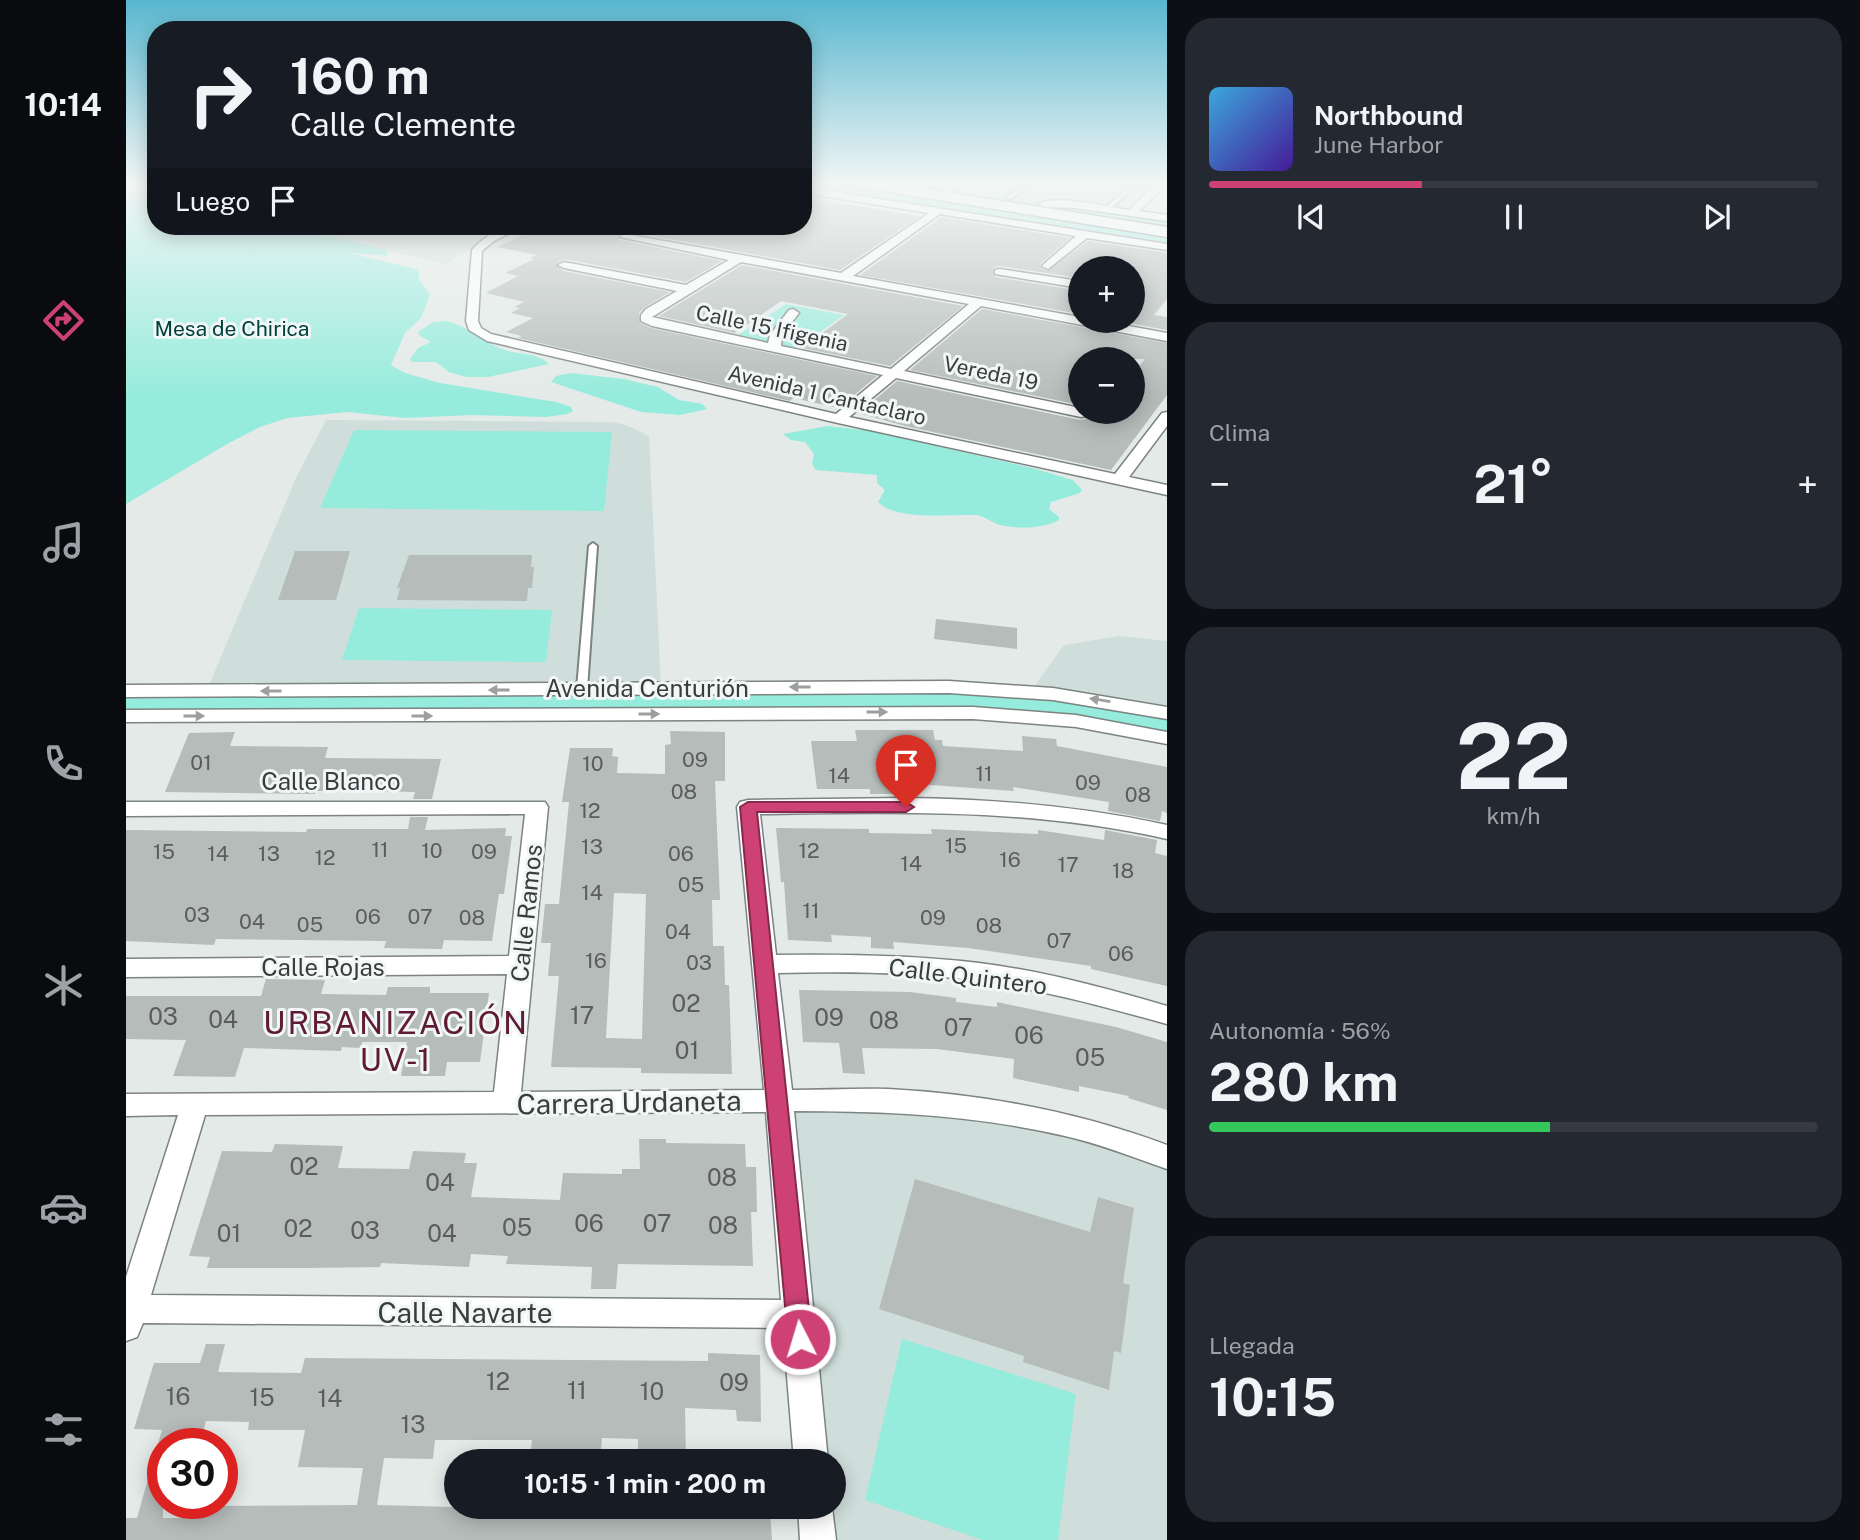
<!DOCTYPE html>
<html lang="es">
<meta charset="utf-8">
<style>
:root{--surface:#171b24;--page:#242831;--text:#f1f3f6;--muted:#9ea1a6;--line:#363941;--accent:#cd4174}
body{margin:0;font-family:"Public Sans",sans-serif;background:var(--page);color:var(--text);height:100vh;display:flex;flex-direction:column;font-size:26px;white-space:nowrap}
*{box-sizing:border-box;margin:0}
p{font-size:23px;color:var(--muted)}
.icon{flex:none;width:38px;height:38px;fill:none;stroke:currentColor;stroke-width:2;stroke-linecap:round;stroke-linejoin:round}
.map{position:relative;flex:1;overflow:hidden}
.side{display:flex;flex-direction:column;gap:18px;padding:18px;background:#0d0f14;width:693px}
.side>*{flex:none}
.hud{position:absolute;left:21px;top:21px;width:665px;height:214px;border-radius:28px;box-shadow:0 4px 18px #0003;background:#171b24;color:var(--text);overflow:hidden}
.buttons{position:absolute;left:942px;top:256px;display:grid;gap:14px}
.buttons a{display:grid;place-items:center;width:77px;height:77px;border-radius:50%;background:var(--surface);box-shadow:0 4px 18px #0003;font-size:35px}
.speed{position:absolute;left:21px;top:1428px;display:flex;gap:14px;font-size:35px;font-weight:700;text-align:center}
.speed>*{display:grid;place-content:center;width:91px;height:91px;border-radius:50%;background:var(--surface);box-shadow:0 4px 18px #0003;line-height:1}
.speed .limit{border:10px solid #d22;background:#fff;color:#111}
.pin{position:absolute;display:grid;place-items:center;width:60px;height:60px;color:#fff;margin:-72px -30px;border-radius:50% 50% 50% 0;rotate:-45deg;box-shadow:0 0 7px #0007}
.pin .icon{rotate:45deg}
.me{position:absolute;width:77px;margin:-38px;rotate:355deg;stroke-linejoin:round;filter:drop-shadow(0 0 5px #0008)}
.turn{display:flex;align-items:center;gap:24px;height:147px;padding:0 28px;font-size:32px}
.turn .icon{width:91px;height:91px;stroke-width:2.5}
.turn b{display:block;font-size:49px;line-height:60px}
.then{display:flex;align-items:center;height:66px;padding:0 28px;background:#0003;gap:14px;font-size:26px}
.big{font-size:52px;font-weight:700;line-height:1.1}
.side .widget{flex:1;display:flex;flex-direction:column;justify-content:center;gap:10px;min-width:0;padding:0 24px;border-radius:28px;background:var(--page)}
.side .dial{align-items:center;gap:0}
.dial b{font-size:91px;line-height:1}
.song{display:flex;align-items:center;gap:21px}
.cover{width:84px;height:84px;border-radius:10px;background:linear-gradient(135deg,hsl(200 70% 55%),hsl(260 70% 35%))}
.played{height:7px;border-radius:4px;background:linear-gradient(90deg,var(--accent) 35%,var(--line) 35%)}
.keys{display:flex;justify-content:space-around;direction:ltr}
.heat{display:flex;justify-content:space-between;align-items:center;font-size:38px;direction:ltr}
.charge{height:10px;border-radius:5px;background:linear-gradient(90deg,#34c759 56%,var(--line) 0)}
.trip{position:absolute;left:318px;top:1449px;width:402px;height:70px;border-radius:35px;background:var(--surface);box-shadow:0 4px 18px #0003;font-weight:700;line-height:70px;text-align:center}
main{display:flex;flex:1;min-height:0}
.menu{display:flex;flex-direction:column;width:126px;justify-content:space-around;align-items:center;background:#090b0e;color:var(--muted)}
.menu .icon{width:49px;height:49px}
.menu .on{color:var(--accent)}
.menu b{font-size:32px;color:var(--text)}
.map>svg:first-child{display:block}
</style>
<main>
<nav class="menu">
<b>10:14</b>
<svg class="icon on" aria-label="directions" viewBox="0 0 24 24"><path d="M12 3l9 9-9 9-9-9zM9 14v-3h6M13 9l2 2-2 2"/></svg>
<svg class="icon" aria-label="music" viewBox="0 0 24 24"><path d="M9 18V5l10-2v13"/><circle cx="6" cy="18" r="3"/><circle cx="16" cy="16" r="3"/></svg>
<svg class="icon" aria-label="phone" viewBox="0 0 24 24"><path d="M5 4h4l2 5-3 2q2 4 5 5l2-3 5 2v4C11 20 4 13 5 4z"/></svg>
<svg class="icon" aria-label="climate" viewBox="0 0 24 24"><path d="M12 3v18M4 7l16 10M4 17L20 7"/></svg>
<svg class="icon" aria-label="car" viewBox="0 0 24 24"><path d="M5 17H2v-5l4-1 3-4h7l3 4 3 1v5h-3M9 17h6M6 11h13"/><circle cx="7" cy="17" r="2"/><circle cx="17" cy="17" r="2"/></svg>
<svg class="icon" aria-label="filters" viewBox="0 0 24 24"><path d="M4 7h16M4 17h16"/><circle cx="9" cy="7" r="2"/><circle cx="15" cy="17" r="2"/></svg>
</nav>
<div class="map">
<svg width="1041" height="1540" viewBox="0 0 1041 1540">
<rect width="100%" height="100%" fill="#e3eae8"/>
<path fill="#cfdedb" d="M807,183H1037L1005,213L919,204L825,189Z
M158,226H390L319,264Z
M200,420L486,422L500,425L523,436L535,687L81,690L170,478Z
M993,636L1041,641V712L905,691L938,645Z
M653,1100L828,1106L1041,1157V1540H692L689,1507H709V1461H685Z"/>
<path fill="#95ebdc" d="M677,183H807L825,189L919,204L1041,218V247L677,190Z
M0,189L30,196V226H158L261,250L262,255L260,256L219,252L290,269L293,272V280L304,294L295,318L279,333L265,365L279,373L314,383L430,402L445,407L447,411L441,414L420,417L346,415L279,418L221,412L161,418L134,427L103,443L0,504Z
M660,304L718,315L666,352L606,339Z
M317,321C340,323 355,341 376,349C391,355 412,352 423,364L362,377H341L323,372L310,362H286L284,359L292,348L305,342L294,336L292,332L307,322Z
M445,373L498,379L532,387L553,400L576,404L581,409L554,415L515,412L425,382L430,376Z
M702,426L745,431L906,468L947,480L956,490L954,493L925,502L923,509L933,517V520C916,529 892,529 874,525C864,522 858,515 848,515C822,514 770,521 752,502L759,490L751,483V475L690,470L686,464L688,454L679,442L665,440L657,434Z
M228,430L486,432L478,511L194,508Z
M233,608L426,610L420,662L216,660Z
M823,687L1041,713V738L897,715L0,716V691Z
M776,1339L950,1394L932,1540H857L739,1500Z"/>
<path fill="#b5bcba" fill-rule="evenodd" d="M677,197L794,216L714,270L511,233L518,226H610L607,229L614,234L627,226H677Z
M816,217L944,238L914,264L915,268L921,271L962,241L1041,253V299L1028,315L1041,317V330L986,320H1006V268H954V278L873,266L867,268L869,277L954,291V314L734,275Z
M417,226H501L492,235L493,240L596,261L560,282L438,259L430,264L437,271L544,292L519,307L513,313L514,323L525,328L751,376L713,408L667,398L664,401L392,338L396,336L380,332L407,318L385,313L394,308L388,307L398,302L360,293L392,276L379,273L408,259L404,258L411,255L371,247Z
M616,265L837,306L764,366L676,348L722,314L655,301L609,333L533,316Z
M856,309L1041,343V395L985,470L779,426L733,413L771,381L954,420L961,419L964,411H1006V374L1019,359H954V405L784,370Z
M169,551H224L210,600H152Z
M283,555H406L405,567H408L406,588H402L401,601L271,600L274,588H271Z
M810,619L891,628V649L808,639Z
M729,730H807L809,740H816L817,746L897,751L896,736L930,739L931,746L1041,767V813L1036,811L1034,821L982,811L983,802L887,787L888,791L777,783L775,794H744V789H691L685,741H731Z
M544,731L599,732V781H589L594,900H586L587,946H598L599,985H603L606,1074L515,1073V1068L425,1067L433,976H422L425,943H415L419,904H433L443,802H436L444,748H487L486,756L492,757L491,773L539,774V745L545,744ZM488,893L520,894L516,1039L480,1038Z
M109,732L104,746L202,747L199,758L315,759L306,799H287L289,792L247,791H189V794L39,792L63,733Z
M284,817H302L299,830L380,828L379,836H386L378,894H373L366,941L318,940L316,949L258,948L260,941L90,939L88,945L0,941V830L180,832L181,829H282Z
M650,828L743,829V833L806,834L805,829L912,834V830L978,840L979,830L1031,840L1029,853L1041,856V986L965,969V966L842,948L767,942L768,949L745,948V937L705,935L706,942L662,940L658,882H655Z
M140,979L199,980L195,994L260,995L262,987H304V993H363L354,1062H321L319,1076H275L281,1042H236L235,1048L216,1047L215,1051L118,1048L109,1077L47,1076L60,1040L0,1039V996H135Z
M673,990L784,992L830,998V1002L871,1007V1002L990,1027L1041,1042V1110L1002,1098L1003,1096L953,1086V1092L887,1078L888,1059L811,1049L736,1048L739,1074L717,1073L713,1043L677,1042Z
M513,1139H540V1143L619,1144L620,1167H630L631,1212H625L627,1266L492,1264L490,1289H465L466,1267L380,1264L382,1256L345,1254L343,1267L255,1263L254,1267L180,1268H81L84,1257L63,1256L96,1151L146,1152L149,1144L217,1146L212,1168L283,1169L287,1151L340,1153L338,1163H351L345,1197L434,1200L437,1173L496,1174V1169H514Z
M789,1179L964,1232L972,1197L1008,1208L997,1283L1004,1285L995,1353L988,1351L983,1390L897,1362L898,1356L753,1309Z
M80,1344H99L92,1372L175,1373L179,1358L582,1361V1353L634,1355L635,1422L611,1421L610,1410L559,1408L560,1456L547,1455V1461H512V1439L476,1438L475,1449H405L406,1440H309L307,1459L258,1458L251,1505L403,1509V1514L504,1515V1507L644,1511L646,1540H0V1518H11L31,1447H37V1518H71L74,1506L231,1505L237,1468L172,1467L179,1430H122L123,1422L80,1421L74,1444H32L36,1430L8,1429L28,1363H74Z"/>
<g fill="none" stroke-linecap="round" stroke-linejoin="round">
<g stroke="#7c8381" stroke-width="4">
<path id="lane" d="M899,183H904L885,199H881V197Z
M1008,183H1013L983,210H979V208Z
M467,543L471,546L461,689L456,692L451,689L463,546Z"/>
</g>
<g stroke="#7c8381" stroke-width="3">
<path id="street" d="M802,183H817L830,189L825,192Z
M1031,183L1041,184L1013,211L1041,215V221L949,208L919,207L914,204C929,194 983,207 1003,210Z
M677,187L1041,244V250L961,238L922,269L916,266L918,264L950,236L814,214L727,276L954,317V320H970L1041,333V341L855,306L778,371L954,408V411H961L960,416L955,417L770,378L723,417L989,474L1036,413L1041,412V426L1003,477L1041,485V495L712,423L361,341L343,330L340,321L346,250C359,235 377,226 397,226L368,241L356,251L352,321L355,328L365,334L710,414L757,375L526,326L515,321V315L520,309L551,291L438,268L432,265L438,262L560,285L603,260L494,237L504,226H516L505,235L715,273L803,213L677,193ZM615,262L843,304L765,369L655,346L656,335L673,313L667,309L663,310L644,335L642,343L526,317Z
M625,226L615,232L610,229L613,226Z
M873,269L954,281V288L869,274V270Z
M823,681L927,688L1041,707V719L927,700L823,693L0,697V685Z
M847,707L950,715L1041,732V744L950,727L847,719L0,722V710Z
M780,798C869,799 954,806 1041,825V839C904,808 773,812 634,814L650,955C718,954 786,955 853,963C917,971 979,988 1041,1006V1024C980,1007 918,990 854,981C787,972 719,971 652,973L666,1090C698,1090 730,1088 762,1089C857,1094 953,1112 1041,1145V1169C1007,1157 974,1144 939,1136C849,1115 760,1111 668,1111L702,1461H668L657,1328L17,1323L11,1337L0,1341V1277L52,1115L0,1116V1094L368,1092L381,974L0,977V959L383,956L399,814L0,816V802H419L422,807L395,1092L638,1090L611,807L614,802L622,800ZM640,1112L655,1300L25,1295L79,1115Z
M672,1507H706L710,1540H674Z"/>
</g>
<g stroke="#7c8381" stroke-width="3">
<path id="primary" d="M726,183H762L1041,227V237L733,187Z"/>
</g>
<use href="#lane" fill="#fff" fill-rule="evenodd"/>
<use href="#street" fill="#fff" fill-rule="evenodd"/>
<use href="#primary" fill="#fff" fill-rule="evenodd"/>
</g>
<defs><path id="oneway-solid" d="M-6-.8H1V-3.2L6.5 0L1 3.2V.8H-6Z" transform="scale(1.75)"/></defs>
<g fill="#9d9e9e">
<use href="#oneway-solid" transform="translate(674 687) rotate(180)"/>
<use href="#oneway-solid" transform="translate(373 690) rotate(180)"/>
<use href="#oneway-solid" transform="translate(145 691) rotate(-180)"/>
<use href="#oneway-solid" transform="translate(974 700) rotate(-171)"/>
<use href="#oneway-solid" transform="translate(751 712)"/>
<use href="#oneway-solid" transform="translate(523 714)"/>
<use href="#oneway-solid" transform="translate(68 716)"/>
<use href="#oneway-solid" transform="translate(296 716)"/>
</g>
<linearGradient id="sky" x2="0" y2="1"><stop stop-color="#58b7cf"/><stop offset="0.46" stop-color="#f2f6f5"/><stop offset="1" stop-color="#f2f6f5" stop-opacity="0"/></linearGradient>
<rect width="1041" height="399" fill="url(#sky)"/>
<path fill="#cd4174" stroke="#852a4b" stroke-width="2" d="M622,802H780L788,807L780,812H631L686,1339L682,1346L674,1350L665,1346L662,1339L614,807Z"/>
<g text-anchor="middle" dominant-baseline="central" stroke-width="6" stroke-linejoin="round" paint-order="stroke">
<g font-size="21" fill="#00413a" stroke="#f0f7f6">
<text x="106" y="328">Mesa de Chirica</text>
</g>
<g font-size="21" fill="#3b3d3d" stroke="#f0f7f6">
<text transform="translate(646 328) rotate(12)">Calle 15 Ifigenia</text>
<text transform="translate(865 373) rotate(12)">Vereda 19</text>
<text transform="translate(701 395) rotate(13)">Avenida 1 Cantaclaro</text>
</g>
<g font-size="21" fill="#5a5d5c">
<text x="569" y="759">09</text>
<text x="75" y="762">01</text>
<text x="467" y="763">10</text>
<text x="858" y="773">11</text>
<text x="713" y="775">14</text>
<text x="962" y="782">09</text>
<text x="558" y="791">08</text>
<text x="1012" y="794">08</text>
<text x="464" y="810">12</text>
<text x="830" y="845">15</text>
<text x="466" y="846">13</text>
<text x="254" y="849">11</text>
<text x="306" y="850">10</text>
<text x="683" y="850">12</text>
<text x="38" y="851">15</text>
<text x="358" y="851">09</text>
<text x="92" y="853">14</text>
<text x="143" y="853">13</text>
<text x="555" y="853">06</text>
<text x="199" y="857">12</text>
<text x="884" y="859">16</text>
<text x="785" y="863">14</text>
<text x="942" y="864">17</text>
<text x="997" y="870">18</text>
<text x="565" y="884">05</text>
<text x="466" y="892">14</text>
<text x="685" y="910">11</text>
<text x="71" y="914">03</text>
<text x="242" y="916">06</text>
<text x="294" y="916">07</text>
<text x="346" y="917">08</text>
<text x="807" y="917">09</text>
<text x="126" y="921">04</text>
<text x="184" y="924">05</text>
<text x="863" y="925">08</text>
<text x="552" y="931">04</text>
<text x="933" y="940">07</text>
<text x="995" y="953">06</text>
<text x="470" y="960">16</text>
<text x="573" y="962">03</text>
</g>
<g font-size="24" fill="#3b3d3d" stroke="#f0f7f6">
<text x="521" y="688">Avenida Centurión</text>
<text x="205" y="781">Calle Blanco</text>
<text transform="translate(400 913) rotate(-84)">Calle Ramos</text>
<text x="197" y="967">Calle Rojas</text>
<text transform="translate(842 976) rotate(7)">Calle Quintero</text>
</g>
<g font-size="24" fill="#5a5d5c">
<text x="560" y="1003">02</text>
<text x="456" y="1015">17</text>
<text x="37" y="1016">03</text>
<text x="703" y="1017">09</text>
<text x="97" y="1019">04</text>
<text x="758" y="1020">08</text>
<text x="832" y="1027">07</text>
<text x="903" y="1035">06</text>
<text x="561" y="1050">01</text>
<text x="964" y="1057">05</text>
<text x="178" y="1166">02</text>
<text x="596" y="1177">08</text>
<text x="314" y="1182">04</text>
<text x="463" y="1223">06</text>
<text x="531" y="1223">07</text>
<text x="597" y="1225">08</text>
<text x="391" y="1227">05</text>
<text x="172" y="1228">02</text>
<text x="239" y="1230">03</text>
<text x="103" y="1233">01</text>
<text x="316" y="1233">04</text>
<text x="372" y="1381">12</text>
<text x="608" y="1382">09</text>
<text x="451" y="1390">11</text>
<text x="526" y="1391">10</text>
<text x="52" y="1396">16</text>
<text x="136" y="1397">15</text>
<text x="204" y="1398">14</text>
<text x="287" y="1424">13</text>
</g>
<g font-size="28" fill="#3b3d3d" stroke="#f0f7f6">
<text transform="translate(503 1102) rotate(-1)">Carrera Urdaneta</text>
<text x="339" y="1312">Calle Navarte</text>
</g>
<g font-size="32" letter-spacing="2" fill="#5f1b33" stroke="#f0f7f6">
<text x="270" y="1022">URBANIZACIÓN<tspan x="270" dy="37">UV-1</tspan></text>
</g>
</g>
</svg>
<div class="buttons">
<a>+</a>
<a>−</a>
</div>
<div class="speed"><div class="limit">30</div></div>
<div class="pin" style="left:780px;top:807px;background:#d93025"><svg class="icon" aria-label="arrive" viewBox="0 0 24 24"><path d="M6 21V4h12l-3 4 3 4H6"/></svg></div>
<svg class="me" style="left:674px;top:1339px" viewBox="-20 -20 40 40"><circle r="17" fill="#cd4174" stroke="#fff" stroke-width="3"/><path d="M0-11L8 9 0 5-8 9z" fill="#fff"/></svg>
<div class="trip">10:15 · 1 min · 200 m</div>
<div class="hud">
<div class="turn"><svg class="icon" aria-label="right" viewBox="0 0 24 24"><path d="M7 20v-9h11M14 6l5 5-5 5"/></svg><div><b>160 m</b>Calle Clemente</div></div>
<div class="then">Luego<svg class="icon" aria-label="arrive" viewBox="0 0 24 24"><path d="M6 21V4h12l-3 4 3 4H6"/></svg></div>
</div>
</div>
<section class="side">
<div class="widget">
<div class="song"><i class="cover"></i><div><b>Northbound</b><p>June Harbor</p></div></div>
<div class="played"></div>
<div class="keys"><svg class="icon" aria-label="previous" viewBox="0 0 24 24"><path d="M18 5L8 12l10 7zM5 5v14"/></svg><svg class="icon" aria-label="pause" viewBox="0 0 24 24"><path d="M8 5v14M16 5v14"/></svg><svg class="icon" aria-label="next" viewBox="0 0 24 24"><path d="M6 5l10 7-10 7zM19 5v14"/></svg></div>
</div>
<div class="widget"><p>Clima</p>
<div class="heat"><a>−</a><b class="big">21°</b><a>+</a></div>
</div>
<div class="widget dial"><b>22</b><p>km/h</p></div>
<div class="widget"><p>Autonomía · 56%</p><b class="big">280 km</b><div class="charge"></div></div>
<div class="widget"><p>Llegada</p><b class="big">10:15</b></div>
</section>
</main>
